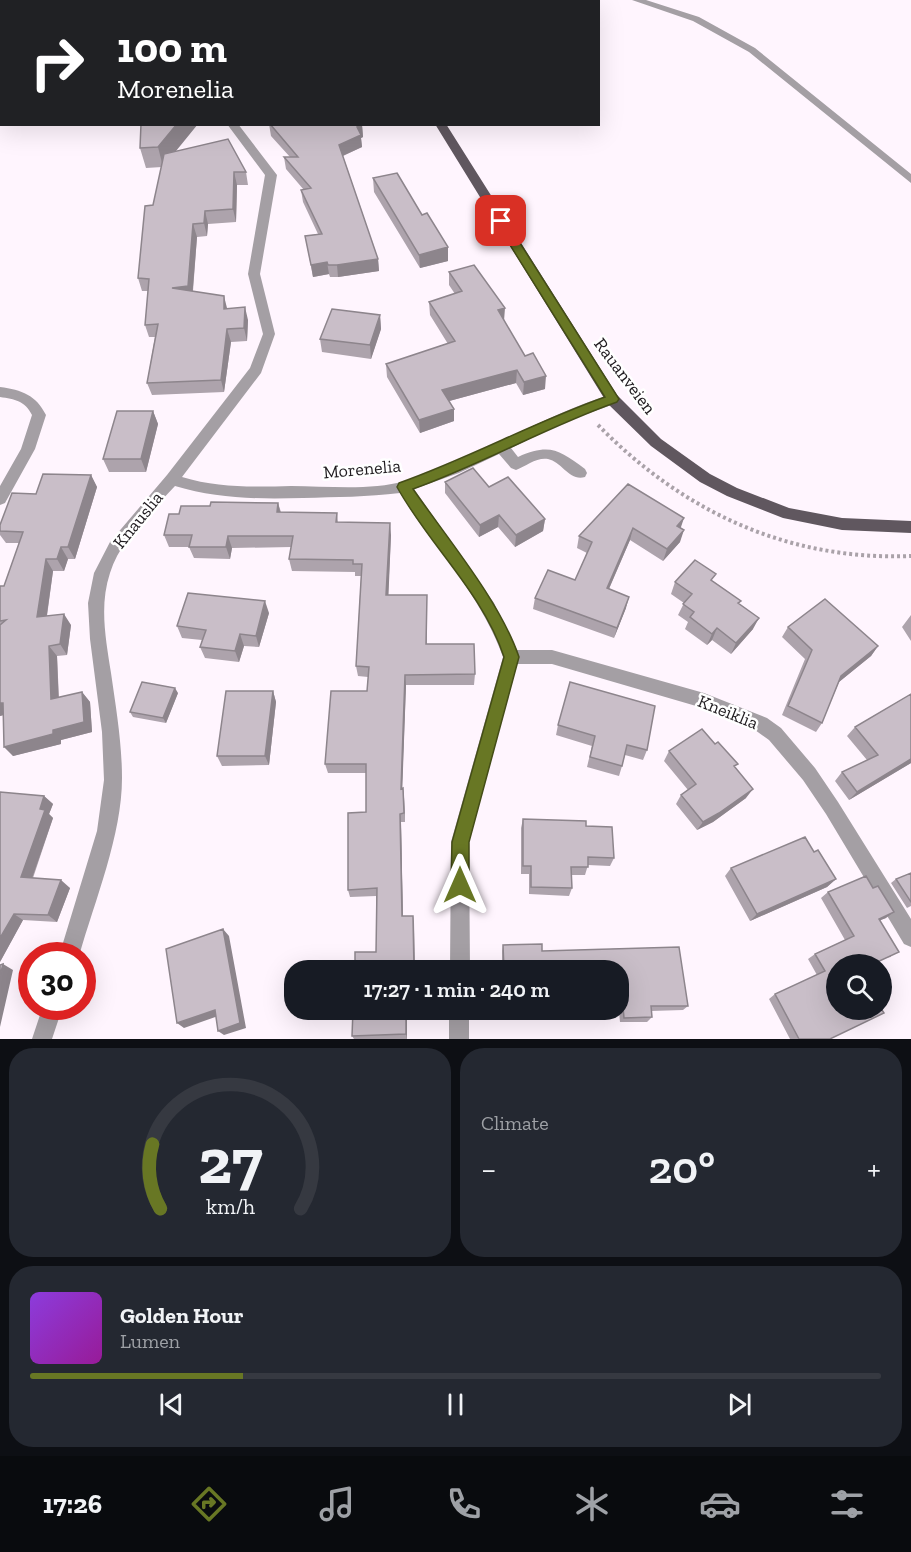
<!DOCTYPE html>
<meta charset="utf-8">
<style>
:root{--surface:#171b24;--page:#242831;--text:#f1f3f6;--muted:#9ea1a6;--line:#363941;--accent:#687724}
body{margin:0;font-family:"Zilla Slab",serif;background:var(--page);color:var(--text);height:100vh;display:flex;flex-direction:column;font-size:22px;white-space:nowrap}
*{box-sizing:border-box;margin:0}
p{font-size:20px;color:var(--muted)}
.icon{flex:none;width:33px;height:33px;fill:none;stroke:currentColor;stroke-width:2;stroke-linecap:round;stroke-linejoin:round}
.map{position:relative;height:1039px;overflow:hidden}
.side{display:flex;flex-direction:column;gap:9px;padding:9px;background:#0d0f14;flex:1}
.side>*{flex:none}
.guide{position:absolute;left:0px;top:0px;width:600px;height:126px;box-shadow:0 6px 24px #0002;background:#202124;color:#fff;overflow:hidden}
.buttons{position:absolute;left:826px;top:954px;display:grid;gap:12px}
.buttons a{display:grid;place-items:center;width:66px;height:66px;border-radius:50%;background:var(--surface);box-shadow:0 6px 24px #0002;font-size:30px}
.speed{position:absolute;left:18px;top:942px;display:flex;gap:12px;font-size:30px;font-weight:700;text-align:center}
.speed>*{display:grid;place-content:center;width:78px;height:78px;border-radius:50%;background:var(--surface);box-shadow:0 6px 24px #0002;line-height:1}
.speed .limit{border:9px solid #d22;background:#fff;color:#111}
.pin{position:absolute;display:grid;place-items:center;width:51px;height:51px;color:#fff;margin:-26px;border-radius:12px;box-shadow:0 3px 9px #0006}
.me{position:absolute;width:66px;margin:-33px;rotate:0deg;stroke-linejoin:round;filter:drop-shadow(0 0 4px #0008)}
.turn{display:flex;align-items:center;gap:21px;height:126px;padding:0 18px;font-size:27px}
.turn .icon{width:78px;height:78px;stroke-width:2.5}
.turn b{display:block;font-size:42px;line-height:51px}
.big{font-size:45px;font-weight:600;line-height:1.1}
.side .widget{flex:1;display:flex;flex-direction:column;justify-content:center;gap:9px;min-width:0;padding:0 21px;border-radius:24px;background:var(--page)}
.side .dial{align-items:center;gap:0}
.dial svg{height:156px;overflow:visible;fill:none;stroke:var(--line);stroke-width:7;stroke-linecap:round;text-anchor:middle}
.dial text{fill:var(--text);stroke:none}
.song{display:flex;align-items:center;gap:18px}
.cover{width:72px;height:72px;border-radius:9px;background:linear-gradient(135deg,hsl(270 70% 55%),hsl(300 70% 35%))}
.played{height:6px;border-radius:3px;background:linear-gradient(90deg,var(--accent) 25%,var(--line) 25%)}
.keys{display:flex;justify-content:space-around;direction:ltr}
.heat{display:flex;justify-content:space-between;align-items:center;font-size:33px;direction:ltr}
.side .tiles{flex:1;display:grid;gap:9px;grid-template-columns:1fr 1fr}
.widget:last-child{grid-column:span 2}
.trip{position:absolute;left:284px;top:960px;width:345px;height:60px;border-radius:24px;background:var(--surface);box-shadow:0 6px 24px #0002;font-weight:600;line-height:60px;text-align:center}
.tab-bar{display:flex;height:96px;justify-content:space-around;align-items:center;background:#090b0e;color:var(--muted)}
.tab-bar .icon{width:42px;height:42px}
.tab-bar .active{color:var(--accent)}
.tab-bar b{font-size:27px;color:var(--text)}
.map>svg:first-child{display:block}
</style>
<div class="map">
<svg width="911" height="1039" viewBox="0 0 911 1039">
<rect width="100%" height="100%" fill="#fff5fe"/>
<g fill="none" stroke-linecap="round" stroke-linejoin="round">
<path stroke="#aaa2a9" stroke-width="4" stroke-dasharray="3 3" stroke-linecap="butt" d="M598,425C683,512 789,561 911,556"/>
<path fill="#a49fa4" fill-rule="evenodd" d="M632,0H646L699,17L755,48L911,174V183L749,52L693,21Z
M227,124H238L277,175L260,274L275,334L261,373L182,477C218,488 254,487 291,486C327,486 370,491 405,481C477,460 540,416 612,394L617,395L619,399L617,403L567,421L511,448L518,457C550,443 559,450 585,469L587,473L585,477C570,482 562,462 548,459C537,457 526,466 516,470L511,468L499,454L459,473L414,489L494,603L517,650H552L704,693L767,718L781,728L815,768L838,802L911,919V947L904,944L826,814L803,780L769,740L755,730L703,708L552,664H517L469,842L470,970H450L451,842L503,657C484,602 434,542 400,493C368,497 336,497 303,498C259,499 217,499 175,486C152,511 120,540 110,573C99,606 106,640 111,673C116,708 122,743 122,778C122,835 95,900 79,956H59L97,831L104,780L102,732L90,639L88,603L94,573L110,542L167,475L250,368L263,334L248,274L265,175Z
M0,387C22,390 36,395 46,415L35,449L5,503L0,505V486L21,449L32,415C25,401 15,399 0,397Z
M43,1006H63L52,1039H32Z
M449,1010H469V1039H449Z"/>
<path fill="#60575f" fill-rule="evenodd" d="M175,0H188L189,2H177Z
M435,124H446L617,395L661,439L710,474L737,488L789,508L842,518L911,521V533L842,530L783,518L727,496L700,482L651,446L607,403Z"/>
</g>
<path fill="#ada3ac" d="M141,124L176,151L246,172L248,185H237L236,222L208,224L207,236L197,237L193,291L248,320L247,341L231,342L224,392L152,395L147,383L155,337H149L145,325L148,291H142L138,278L162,167L146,168L140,148Z
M269,124L362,125L363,137L361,138L362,147L343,156L378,259L379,271L338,277H330L329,274L313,277L305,236L318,234L303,202L301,190H304L286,169L284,157H290L271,136Z
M373,178L422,215L448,247V261L420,268L374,192Z
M449,272L504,321L545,389L523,395L516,383L449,401L454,409V421L420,433L387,377L386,364L448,344L430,315L429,302L455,294L449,285Z
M380,315L381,329L371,359L322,352L320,339Z
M153,411L158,424L146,472H109L103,459Z
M91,475L97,487L75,559H68L64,571H53L47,616L71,625L67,655L57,656L59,698L82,692L90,702L92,732L61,740V744L13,756L3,715L0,716V586H4L19,543H6L0,535V525Z
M445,482L489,487L545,519L543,531L515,547L498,527L479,537L445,493Z
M628,484L681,528L680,542L663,561L630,540L609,589L626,608L614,638L533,609L535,598L575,580L587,553L577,548L579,536Z
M278,503L281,512L337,513L338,522L391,535L388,595H427V644L475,674L474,685H406L402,788H403L404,797L405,822H401L403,916L414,922L376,952V896L350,897L348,890L366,812V773H328L325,764L367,691L368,677L358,676L356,666L361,576H355V572L292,571L289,559L291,547L232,548L230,559L194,558L189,547H169L164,535L179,514L210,506Z
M713,581L741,601L739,604L753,629L731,654L712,640L707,645L685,629L688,622L678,615L684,603L671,594L675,582Z
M269,613L259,647L244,646L239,662L205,658L200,647L202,640L182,638L177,626Z
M911,615V641L902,627Z
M788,627L878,646L871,656L839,682L822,723L816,732L782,715L805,659L782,637Z
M273,691L276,702L269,765L222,766L217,756Z
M178,693L166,723L133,717L130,712Z
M911,694V763L849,800L835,781L842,772L867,760L847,736L855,727Z
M558,725L647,750L643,760L625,755L622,766L619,776L587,767L592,746L556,735Z
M669,751L735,768L746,798L713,822L697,830L676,804L681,795L688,790L664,761Z
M44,796L53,804L49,814L53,818L33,878L70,888L57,922L23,920L0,962Z
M523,819L586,826L614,858L610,866L588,865L585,875H571L572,888L569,896L529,894V874H521V828Z
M814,852L836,879L827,887L750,921L725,876L731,868Z
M911,873V906L907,908L891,883L896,879Z
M828,892L886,918L880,920L891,957L837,964L830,1039H790L769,999L775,994L817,975L808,959L815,954L845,940L821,898Z
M542,944V951L679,947L688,1006L683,1010L651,1011L652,1017L647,1022H620L619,1012L585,1013L584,1010H618V970H502V951L503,945Z
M353,1010H415H407V1039H354L352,1036Z"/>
<path fill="#8d858c" d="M177,124H198L163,167L158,147Z
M362,125L363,137L361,138L362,147L340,157L339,145L357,127Z
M234,172L237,185L236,222L233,209Z
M205,211L208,224L207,236L204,223Z
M193,224L197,237L192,299L172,288Z
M448,247V261L420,268L419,255Z
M378,259L379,271L338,277L337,265Z
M327,262L329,274L313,277L311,265Z
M224,296L227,308L224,309Z
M245,307L248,320L247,341L244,328Z
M505,308L504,321L498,310Z
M380,315L381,329L371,359L370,345Z
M227,329L231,342L224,392L221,380Z
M517,370L516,383L442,403V390Z
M546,376L545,389L523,395L524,382Z
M454,409V421L420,433L419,420Z
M153,411L158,424L146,472L141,459Z
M91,475L97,487L75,559L68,547Z
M278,503L281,515L277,512Z
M499,515L498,527L479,537L480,525Z
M684,518L680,530L677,526Z
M545,519L543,531L515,547L516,535Z
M390,523L391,535L388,606L386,595Z
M633,528L630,540L604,600L607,588Z
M684,530L680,542L663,561L667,549Z
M228,536L232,548L230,559L226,547Z
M61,547L68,559L64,571L57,559Z
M46,559L53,571L45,628L37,617Z
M629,597L626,608L614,638L617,628Z
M265,601L269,613L259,647L256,636Z
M64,614L71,625L67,655L60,644Z
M759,618L753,629L731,654L736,643Z
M717,628L712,640L707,645L712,634Z
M240,634L244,646L239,662L235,651Z
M49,646L57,656L59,710L51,699Z
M878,646L871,656L834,686L841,676Z
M405,675L406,685L402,797L401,789Z
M175,688L178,693L166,723L163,718Z
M273,691L276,702L269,765L265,756Z
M82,692L90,702L92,732L61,740V744L13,756L4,747L53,730Z
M0,703H3L12,713L0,716Z
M911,759V763L849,800L857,792Z
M403,788L404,797L405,822L404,813Z
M753,789L746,798L713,822L697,830L703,822Z
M44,796L53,804L49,814L53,818L30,884L21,877L40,809Z
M400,814L401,822L403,923L402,916Z
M836,879L827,887L750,921L757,914Z
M61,880L70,888L57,922L48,915Z
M894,912L886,918L871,924L879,919Z
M14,914L23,920L0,962V938Z
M413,916L414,922L415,970H414Z
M223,929L229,936L246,1028L224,1035L218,1031Z
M3,964L13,970L0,1027V976Z
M215,1010L221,1015L184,1028L177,1023Z
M406,1010H407V1039L406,1034Z"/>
<path fill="#c9bec8" stroke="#8d858c" stroke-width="1.5" d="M141,124H177L158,147L140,148Z
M270,124L362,125L357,127L361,135L339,145L378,259L337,265H328L327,262L311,265L305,236L322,234L301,190L311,188L284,157H298Z
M228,139L246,172H234L233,209L205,211L204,223L193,224L188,286L172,288L224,296V309L245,307L244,328L227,329L221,380L147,383L158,324L145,325L149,279L138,278L145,206L153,205L164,154Z
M397,173L422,215L427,213L448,247L419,255L373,178Z
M474,265L505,308L498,310L525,356L533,353L546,376L524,382L517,370L442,390L454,409L419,420L386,364L455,341L429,302L462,291L449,272Z
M332,309L380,315L370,345L320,339Z
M117,411H153L141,459H103Z
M473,468L489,487L508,477L545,519L516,535L499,515L480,525L445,482Z
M43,474L91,475L68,547H61L57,559H46L37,617L64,614L60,644L49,646L51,699L82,692L84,722L53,730V734L4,747L3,703H0V625L6,620L0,621V586H4L23,532L0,531V525L12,493L36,494Z
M628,484L684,518L677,526L684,530L667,549L633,528L607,588L629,597L617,628L535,598L548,570L575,580L592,542L579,536Z
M211,502L278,503L277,512L337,513L336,522L390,523L386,595H427L426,644H474L475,674L405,675L401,789L403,788L404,813L400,814L402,916H413L414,970H355V952H376L377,888L348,890V813L366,812V764H325L331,691H367L369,667L356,666L362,564H353V560L289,559L293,536H228L226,547H189L192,535H164L169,514H179L181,506H210Z
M695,560L716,574L711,580L741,601L738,603L759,618L736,643L717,628L712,634L690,617L694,612L683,604L692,594L675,582Z
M188,593L265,601L256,636L240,634L235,651L200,647L206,630L177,626Z
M825,599L878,646L841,676L822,723L788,706L812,650L788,627Z
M142,682L175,688L163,718L130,712Z
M570,682L655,706L647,750L627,745L622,766L590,757L595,736L558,725Z
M226,691H273L265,756H217Z
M911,694V759L857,792L842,772L878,755L855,727Z
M702,729L715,744L718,742L738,764L734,766L753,789L719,813L703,822L681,795L696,784L669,751Z
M0,792L44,796L40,809L45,810L21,877L61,880L48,915L14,914L0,938Z
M523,819L586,821V826L612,827L614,858L588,857V867H571L572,888L531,887V866H523Z
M805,837L814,852L818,850L836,879L757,914L731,868Z
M911,873V902L896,879Z
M866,876L873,888L878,886L894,912L879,919L899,952L873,964H837V1010H882L884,1013L830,1039H799L775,994L825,971L815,954L854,936L828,892Z
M223,929L240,1023L218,1031L215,1010L177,1023L166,949Z
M542,944V951L679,947L688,1006H651L652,1017L624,1018L623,1007H618V970H504L503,945Z
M3,964L0,976V965Z
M353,1010H406V1034L352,1036Z"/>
<path fill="#687724" stroke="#444d17" stroke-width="1.5" d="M501,217L506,221L619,399L617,402C546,427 483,464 413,489C447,538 500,601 519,657L469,842V885L466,891L460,893L454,891L451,885L452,842L504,657C483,593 429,545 397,487L399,483C470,458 534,422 605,397L495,221Z"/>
<g text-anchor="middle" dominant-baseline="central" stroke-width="5" stroke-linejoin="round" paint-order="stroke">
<g font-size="18" fill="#1f1b1f" stroke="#fff">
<text transform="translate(625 376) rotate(53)">Rauanveien</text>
<text transform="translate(362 469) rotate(-5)">Morenelia</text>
<text transform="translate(138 520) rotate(-51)">Knauslia</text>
<text transform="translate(728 712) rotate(22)">Kneiklia</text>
</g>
</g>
</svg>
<div class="buttons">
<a><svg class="icon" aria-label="search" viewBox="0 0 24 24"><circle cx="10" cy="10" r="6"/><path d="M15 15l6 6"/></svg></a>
</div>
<div class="speed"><div class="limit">30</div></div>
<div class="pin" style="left:501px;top:221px;background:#d93025"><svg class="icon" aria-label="arrive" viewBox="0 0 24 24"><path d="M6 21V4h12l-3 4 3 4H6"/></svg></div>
<svg class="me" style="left:460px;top:885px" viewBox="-20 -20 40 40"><path d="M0-17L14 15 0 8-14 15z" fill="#687724" stroke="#fff" stroke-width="4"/></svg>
<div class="trip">17:27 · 1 min · 240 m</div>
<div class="guide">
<div class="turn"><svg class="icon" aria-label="right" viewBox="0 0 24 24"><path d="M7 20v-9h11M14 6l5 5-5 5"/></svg><div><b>100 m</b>Morenelia</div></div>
</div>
</div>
<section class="side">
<div class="tiles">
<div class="widget dial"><svg viewBox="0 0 100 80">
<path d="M14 69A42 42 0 1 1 86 69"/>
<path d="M14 69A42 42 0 0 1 10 36" stroke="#687724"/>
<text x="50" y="56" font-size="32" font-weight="700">27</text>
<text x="50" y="72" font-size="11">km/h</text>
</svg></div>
<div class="widget"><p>Climate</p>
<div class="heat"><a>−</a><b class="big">20°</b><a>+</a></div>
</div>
<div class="widget">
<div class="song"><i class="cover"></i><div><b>Golden Hour</b><p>Lumen</p></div></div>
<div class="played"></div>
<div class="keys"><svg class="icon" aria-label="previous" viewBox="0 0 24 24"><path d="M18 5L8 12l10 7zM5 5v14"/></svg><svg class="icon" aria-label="pause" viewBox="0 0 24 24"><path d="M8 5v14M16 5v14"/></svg><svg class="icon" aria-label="next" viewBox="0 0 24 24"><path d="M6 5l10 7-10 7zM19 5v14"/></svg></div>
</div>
</div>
</section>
<nav class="tab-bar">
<b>17:26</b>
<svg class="icon active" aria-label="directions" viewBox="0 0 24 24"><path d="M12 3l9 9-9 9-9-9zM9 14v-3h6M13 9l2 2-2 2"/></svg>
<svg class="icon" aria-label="music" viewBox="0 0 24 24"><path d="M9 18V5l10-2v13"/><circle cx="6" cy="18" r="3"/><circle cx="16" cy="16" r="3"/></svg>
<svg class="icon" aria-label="phone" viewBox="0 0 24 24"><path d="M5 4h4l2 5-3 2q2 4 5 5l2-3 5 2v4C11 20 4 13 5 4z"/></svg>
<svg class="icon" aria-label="climate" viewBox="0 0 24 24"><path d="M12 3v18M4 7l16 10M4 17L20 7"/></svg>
<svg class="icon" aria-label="car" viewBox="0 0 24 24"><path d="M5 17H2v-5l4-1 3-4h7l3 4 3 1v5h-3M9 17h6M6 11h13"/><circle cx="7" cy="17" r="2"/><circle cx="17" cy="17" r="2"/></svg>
<svg class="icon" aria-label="filters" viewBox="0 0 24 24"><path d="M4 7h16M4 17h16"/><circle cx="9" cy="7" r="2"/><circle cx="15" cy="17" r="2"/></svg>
</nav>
